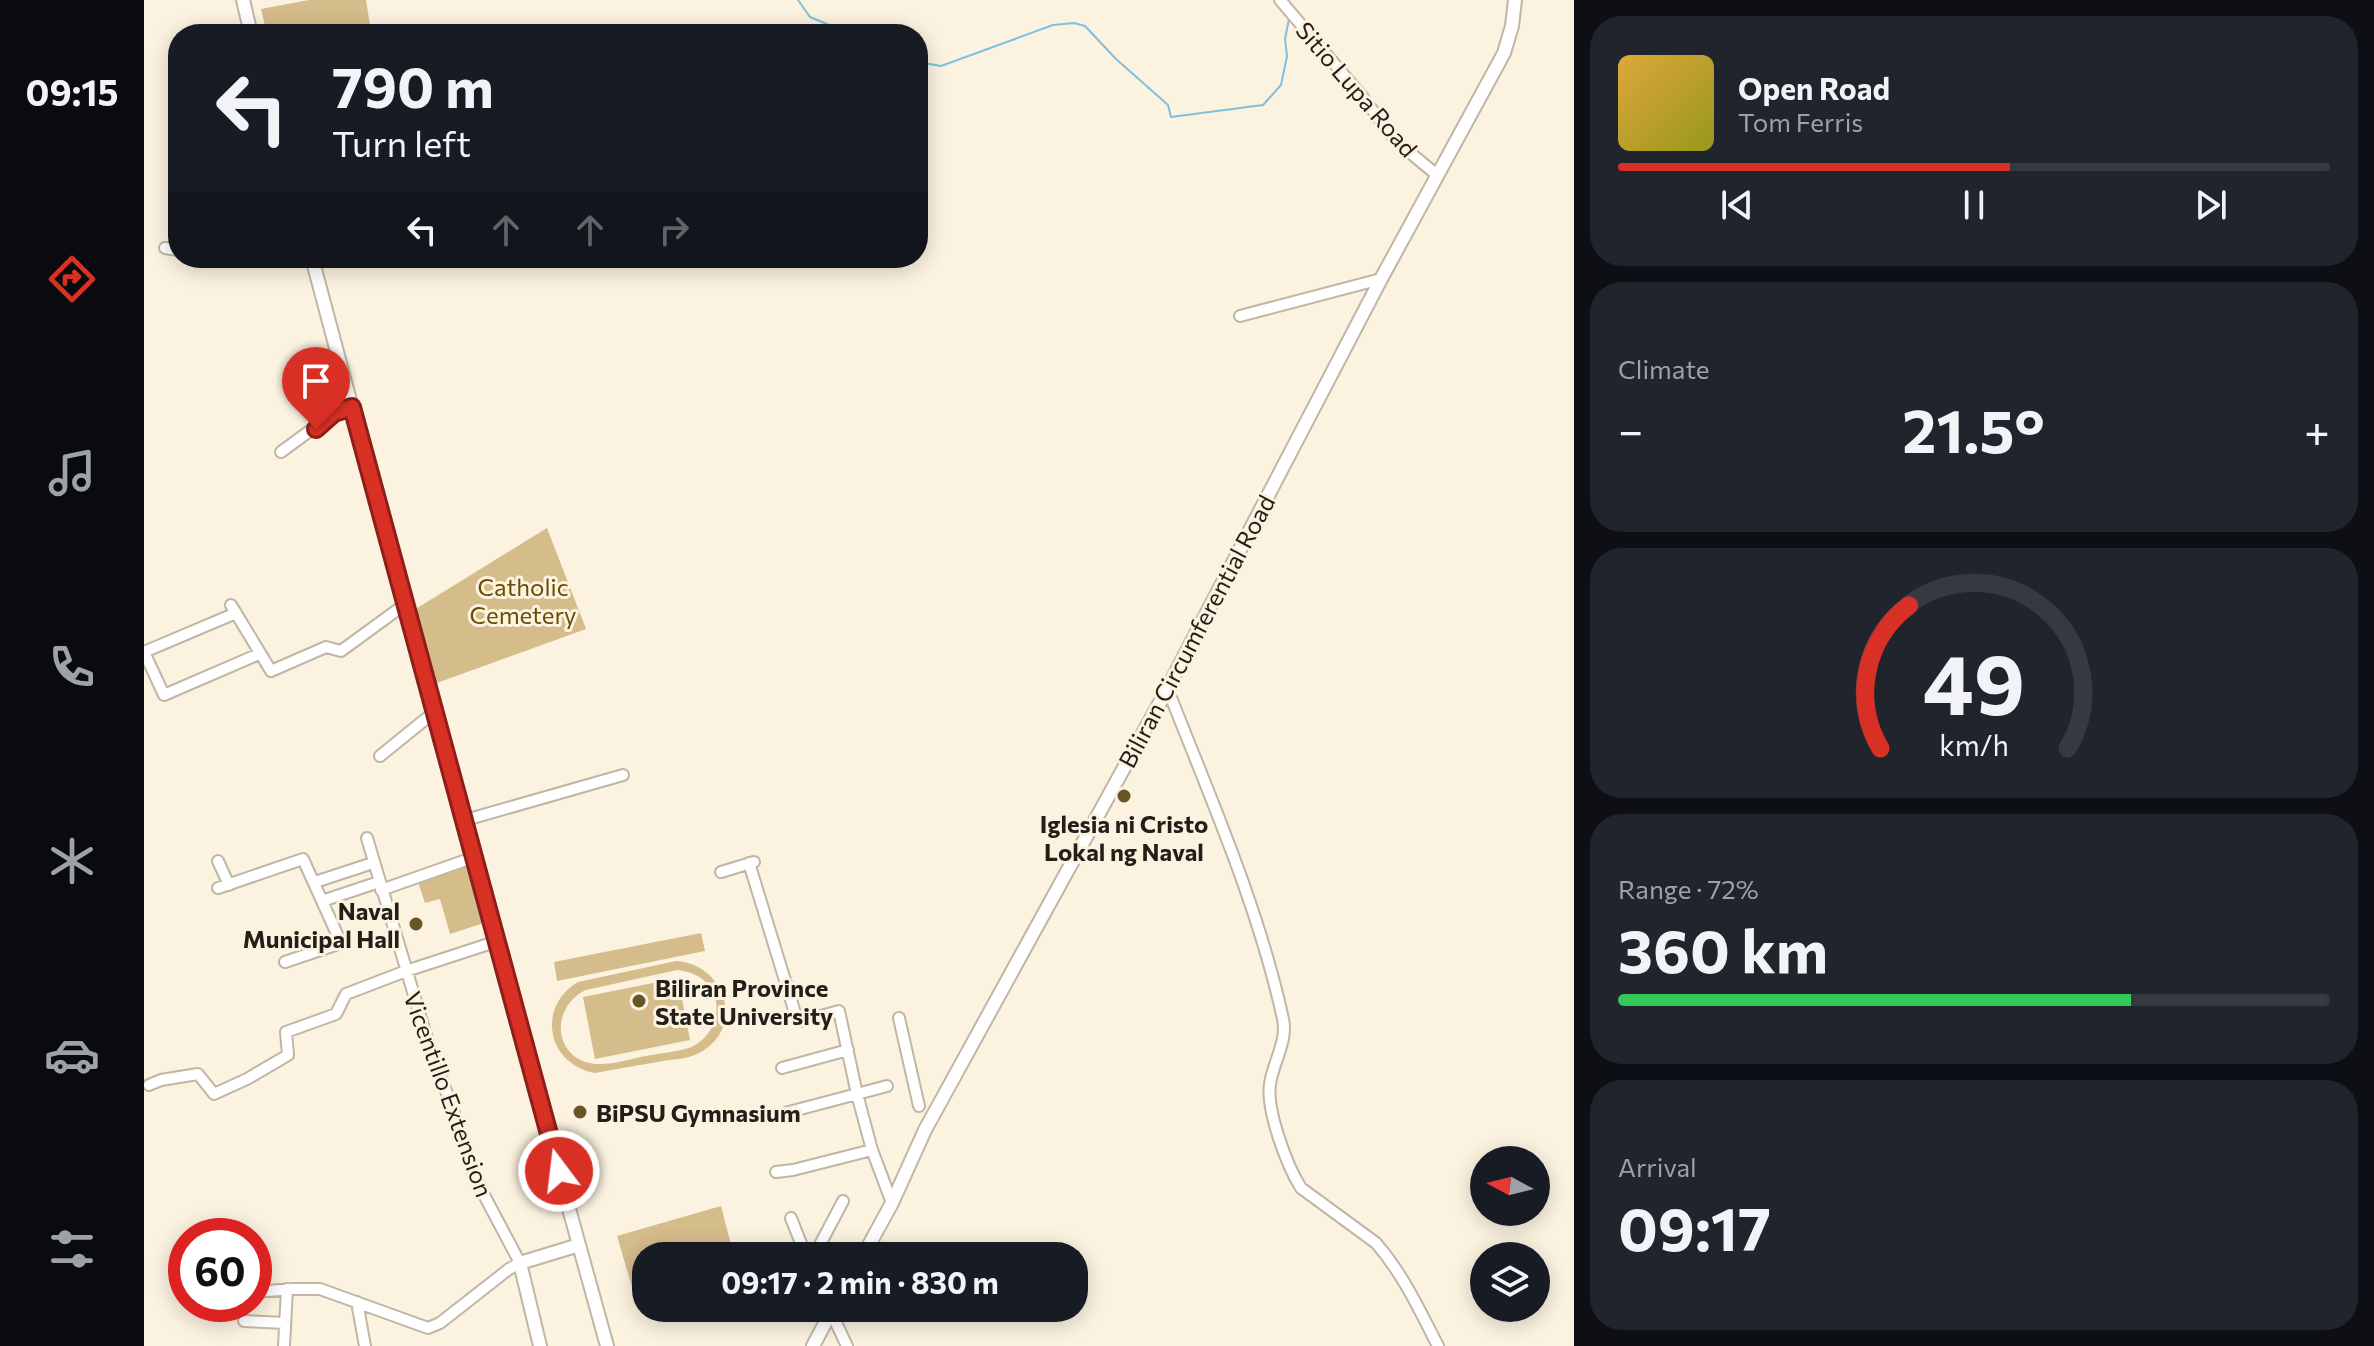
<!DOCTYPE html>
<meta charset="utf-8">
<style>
:root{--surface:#171b24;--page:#20242c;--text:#f1f3f6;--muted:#9ea1a6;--line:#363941;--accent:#d93025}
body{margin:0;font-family:Commissioner,sans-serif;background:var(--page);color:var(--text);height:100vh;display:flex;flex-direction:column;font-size:30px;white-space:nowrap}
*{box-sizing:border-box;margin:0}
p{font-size:26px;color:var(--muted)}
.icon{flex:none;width:44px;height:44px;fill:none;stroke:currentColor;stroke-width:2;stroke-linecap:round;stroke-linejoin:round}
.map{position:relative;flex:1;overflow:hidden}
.sheet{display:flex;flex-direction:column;gap:16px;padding:16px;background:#0d0f14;width:800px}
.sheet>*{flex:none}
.guide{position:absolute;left:24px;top:24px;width:760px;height:244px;border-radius:32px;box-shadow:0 4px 20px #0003;background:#171b24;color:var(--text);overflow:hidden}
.needle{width:52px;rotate:277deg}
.fabs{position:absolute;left:1326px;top:1146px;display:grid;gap:16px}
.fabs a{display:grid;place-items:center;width:80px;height:80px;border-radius:50%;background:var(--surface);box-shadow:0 4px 20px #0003;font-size:40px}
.speed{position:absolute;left:24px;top:1218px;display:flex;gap:16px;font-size:40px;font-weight:700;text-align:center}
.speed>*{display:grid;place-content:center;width:104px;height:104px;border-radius:50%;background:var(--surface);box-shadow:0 4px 20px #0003;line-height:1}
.speed .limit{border:12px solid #d22;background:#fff;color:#111}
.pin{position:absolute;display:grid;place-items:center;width:68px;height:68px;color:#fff;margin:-82px -34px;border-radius:50% 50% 50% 0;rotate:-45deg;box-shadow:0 0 8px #0007}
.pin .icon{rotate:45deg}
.me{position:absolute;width:88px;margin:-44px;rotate:345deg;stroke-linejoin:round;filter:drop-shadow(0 0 6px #0008)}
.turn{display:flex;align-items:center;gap:28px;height:168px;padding:0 32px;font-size:36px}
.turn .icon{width:104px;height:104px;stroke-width:2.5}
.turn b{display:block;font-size:56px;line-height:68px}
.lanes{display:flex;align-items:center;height:76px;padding:0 32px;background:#0003;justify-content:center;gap:40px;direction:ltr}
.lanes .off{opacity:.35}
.big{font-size:60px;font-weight:700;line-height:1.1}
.sheet .card{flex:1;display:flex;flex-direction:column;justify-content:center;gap:12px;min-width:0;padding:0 28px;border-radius:32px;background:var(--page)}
.sheet .dial{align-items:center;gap:0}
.dial svg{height:208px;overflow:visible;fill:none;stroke:var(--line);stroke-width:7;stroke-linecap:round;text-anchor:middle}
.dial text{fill:var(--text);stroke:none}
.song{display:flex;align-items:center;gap:24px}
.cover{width:96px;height:96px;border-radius:12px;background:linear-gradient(135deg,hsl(40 70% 55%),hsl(60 70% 35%))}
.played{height:8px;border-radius:4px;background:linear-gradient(90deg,var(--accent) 55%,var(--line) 55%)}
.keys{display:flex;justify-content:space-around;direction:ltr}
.heat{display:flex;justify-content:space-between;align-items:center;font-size:44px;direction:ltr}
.charge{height:12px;border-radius:6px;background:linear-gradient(90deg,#34c759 72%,var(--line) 0)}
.trip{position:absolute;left:488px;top:1242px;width:456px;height:80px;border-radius:32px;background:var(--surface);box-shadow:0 4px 20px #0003;font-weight:700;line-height:80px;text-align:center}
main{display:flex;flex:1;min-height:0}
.dock{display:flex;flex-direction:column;width:144px;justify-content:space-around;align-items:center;background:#090b0e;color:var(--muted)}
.dock .icon{width:56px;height:56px}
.dock .on{color:var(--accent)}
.dock b{font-size:36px;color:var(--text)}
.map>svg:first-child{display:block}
</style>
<main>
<nav class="dock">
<b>09:15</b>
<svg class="icon on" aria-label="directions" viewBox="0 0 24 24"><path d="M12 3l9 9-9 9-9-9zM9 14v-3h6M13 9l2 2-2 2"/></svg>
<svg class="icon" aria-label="music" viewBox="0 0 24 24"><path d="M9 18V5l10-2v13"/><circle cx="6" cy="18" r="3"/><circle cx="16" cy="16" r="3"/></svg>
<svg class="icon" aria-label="phone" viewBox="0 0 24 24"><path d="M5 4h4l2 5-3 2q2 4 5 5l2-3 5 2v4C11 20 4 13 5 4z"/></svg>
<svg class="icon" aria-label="climate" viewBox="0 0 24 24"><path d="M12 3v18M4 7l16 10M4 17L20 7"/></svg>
<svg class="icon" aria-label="car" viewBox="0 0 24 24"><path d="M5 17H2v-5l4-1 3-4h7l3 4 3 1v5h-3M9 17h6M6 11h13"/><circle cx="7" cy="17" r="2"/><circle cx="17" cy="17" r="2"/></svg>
<svg class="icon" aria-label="filters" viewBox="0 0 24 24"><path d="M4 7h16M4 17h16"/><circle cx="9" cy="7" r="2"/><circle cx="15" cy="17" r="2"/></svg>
</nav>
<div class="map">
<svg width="1430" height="1346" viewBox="0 0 1430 1346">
<rect width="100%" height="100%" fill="#fcf2e0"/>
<path fill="#d5bc8b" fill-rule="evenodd" d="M165,0H222L226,25L173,34H123L117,9Z
M403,528L442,629L290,684L270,610Z
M324,865L340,923L306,934L296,899L281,903L274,882Z
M557,933L561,951L413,981L410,962Z
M532,961C582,964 602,1029 555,1053C544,1059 531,1059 519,1061C496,1065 473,1069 451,1073C403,1064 392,1007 434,982ZM533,970C548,971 562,978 569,992C579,1013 567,1040 545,1048C532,1052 516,1053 502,1056C480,1060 450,1072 430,1056C407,1036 416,1002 442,990Z
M534,978L546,1040L451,1059L439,997Z
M577,1206L590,1256H502V1298L492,1301L473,1236Z"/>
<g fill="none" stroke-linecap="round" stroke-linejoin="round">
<path stroke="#80c0de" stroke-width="2" d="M654,0L666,17L707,34
M774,62L797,66L909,25L930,23L941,26L972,59L1024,105L1027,117L1119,105L1137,85L1143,56L1141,39L1145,19"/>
<g stroke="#bfb6a5" stroke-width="14">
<path id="minor" d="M1136,0L1217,95L1252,141L1293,175
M21,248L34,250
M1096,316L1237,279
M137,452L190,413L208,407
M87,605L127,671L182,647L197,651L260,605
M92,613L0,652L20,695L115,654
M1020,695L1028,700C1069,804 1115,909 1139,1019C1144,1041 1129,1062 1126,1084C1122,1110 1143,1166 1157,1188L1232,1243C1259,1274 1276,1311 1294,1346
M236,756L289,713
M318,821L479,775
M74,861L85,885
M605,863L651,1013L659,1021L695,1011L713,1094L641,1113
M577,872L610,862
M171,882L229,863
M74,888L159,859L197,943L141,962
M237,890L328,858
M178,901L235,882
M755,1018L775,1106
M638,1068L704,1050
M5,1085L17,1080L54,1074L70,1094L103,1079L144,1055L142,1032L192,1014L202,994L262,971L351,942
M743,1086L713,1094L728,1150L748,1203
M632,1172L649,1170L728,1150
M647,1218L662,1256
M64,1228L67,1236
M670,1256L699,1201
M110,1292L149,1289H176L284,1328L296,1323L365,1269L376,1263L330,1176L309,1110L284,1042L223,838
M213,1302L221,1346
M685,1308L703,1346
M100,1321L141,1323
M140,1346L143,1289"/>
</g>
<g stroke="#bfb6a5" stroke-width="16">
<path id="major" d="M99,0L107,34
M168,258L328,858L463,1346
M719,1256L748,1203L781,1130L1020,695L1237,279L1360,53L1368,26L1371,0
M396,1346L376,1263L435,1245
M669,1346L689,1308"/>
</g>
<use href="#minor" stroke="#fff" stroke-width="10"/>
<use href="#major" stroke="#fff" stroke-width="12"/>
</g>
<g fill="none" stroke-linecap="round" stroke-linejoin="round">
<g stroke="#8d1f18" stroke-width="20">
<path id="route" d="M172,429L190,413L208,407L415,1171"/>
</g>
<use href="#route" stroke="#d93025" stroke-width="14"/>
</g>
<g fill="#675523" stroke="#fcf2e0" stroke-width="3">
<circle cx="980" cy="796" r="8"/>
<circle cx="272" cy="924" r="8"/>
<circle cx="495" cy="1001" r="8"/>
<circle cx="436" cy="1112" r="8"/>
</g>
<g text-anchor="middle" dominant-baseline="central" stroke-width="6" stroke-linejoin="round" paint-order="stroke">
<g font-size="24" fill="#221f19" stroke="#fcf2e0">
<text transform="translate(1213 89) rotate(49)">Sitio Lupa Road</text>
<text transform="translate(1052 631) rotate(-62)">Biliran Circumferential Road</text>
<text transform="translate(305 1094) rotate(70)">Vicentillo Extension</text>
</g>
<g font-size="24" fill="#674c04" stroke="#fcf2e0">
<text x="379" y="586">Catholic<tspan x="379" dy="28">Cemetery</tspan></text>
</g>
<g font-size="24" font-weight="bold" fill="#221f19" stroke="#fcf2e0" text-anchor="start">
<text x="980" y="823" text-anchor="middle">Iglesia ni Cristo<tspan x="980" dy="28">Lokal ng Naval</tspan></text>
<text x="256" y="910" text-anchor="end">Naval<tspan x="256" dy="28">Municipal Hall</tspan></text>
<text x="511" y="987">Biliran Province<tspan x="511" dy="28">State University</tspan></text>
<text x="452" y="1112">BiPSU Gymnasium</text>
</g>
</g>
</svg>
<div class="fabs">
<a><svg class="needle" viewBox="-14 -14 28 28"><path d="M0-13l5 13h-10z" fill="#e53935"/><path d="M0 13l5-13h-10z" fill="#9ea1a6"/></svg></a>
<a><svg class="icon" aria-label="layers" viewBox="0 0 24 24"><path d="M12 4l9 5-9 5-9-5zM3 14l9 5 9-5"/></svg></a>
</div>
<div class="speed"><div class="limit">60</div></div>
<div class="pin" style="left:172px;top:429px;background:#d93025"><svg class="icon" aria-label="arrive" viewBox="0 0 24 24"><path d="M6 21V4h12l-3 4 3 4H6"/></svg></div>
<svg class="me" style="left:415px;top:1171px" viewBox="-20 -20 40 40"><circle r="17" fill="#d93025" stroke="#fff" stroke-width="3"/><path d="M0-11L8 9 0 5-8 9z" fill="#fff"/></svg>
<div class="trip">09:17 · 2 min · 830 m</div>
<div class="guide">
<div class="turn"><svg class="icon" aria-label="left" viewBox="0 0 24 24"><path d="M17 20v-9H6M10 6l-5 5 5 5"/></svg><div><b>790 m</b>Turn left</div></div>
<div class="lanes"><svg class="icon" aria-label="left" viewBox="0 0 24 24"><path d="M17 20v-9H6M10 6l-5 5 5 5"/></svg><svg class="icon off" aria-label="ahead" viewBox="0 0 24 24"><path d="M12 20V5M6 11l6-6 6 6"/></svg><svg class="icon off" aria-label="ahead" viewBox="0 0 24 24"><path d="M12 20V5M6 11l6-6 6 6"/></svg><svg class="icon off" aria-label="right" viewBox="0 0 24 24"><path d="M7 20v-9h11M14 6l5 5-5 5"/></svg></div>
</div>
</div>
<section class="sheet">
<div class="card">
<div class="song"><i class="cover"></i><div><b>Open Road</b><p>Tom Ferris</p></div></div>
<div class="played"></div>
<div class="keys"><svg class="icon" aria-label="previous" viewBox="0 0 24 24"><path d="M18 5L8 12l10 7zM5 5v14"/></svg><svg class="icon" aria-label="pause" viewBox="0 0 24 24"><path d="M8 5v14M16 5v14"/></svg><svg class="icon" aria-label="next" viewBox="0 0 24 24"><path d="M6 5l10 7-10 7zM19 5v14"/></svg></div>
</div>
<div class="card"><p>Climate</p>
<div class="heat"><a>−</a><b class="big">21.5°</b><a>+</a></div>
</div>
<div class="card dial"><svg viewBox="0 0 100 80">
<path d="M14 69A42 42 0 1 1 86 69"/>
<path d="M14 69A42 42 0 0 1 25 14" stroke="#d93025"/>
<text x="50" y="56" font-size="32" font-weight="700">49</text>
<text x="50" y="72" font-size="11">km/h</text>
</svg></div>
<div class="card"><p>Range · 72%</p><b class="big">360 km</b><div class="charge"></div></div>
<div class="card"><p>Arrival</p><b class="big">09:17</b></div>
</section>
</main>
